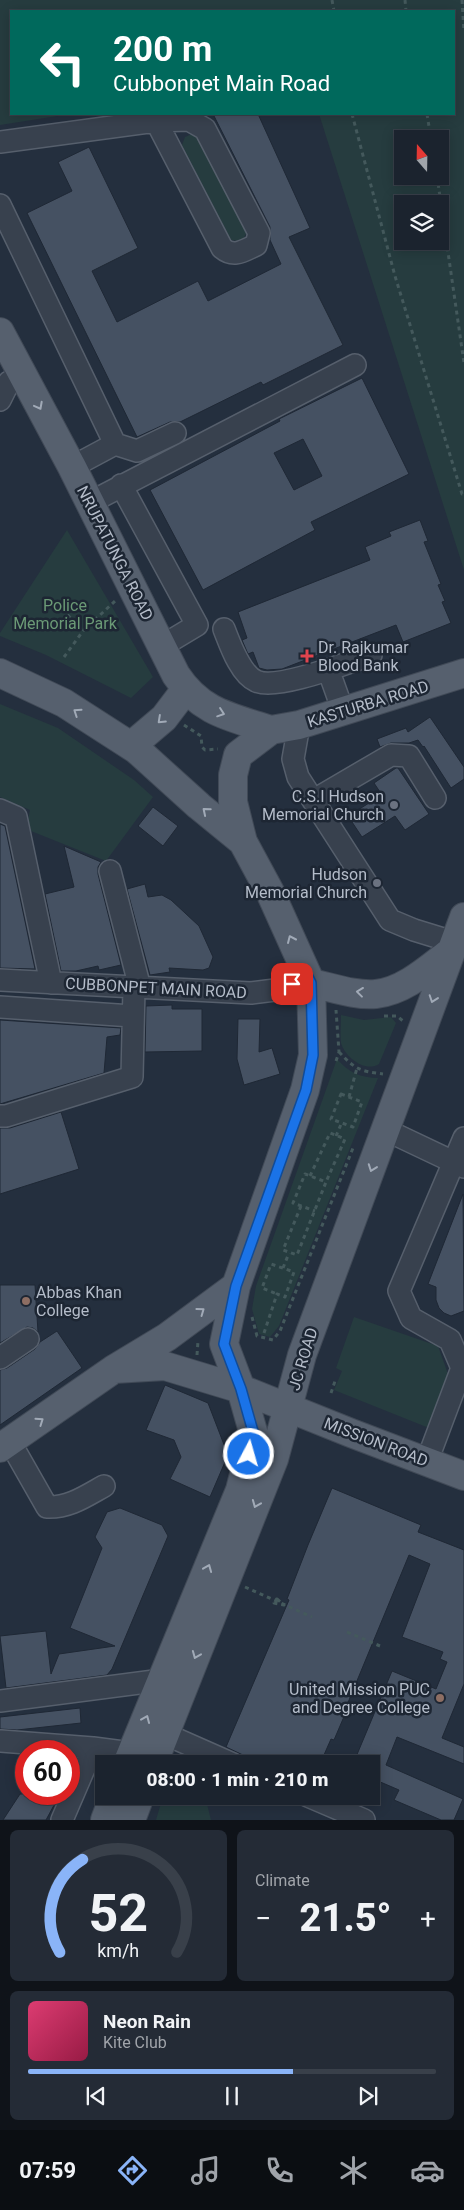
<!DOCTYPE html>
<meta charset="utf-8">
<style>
:root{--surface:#1b232e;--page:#242b36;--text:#f1f3f6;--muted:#a0a4aa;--line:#39404a;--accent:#8ab4f8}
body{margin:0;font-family:Roboto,sans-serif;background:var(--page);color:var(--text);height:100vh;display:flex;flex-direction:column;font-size:19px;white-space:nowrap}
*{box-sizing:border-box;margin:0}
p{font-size:16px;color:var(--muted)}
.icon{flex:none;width:28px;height:28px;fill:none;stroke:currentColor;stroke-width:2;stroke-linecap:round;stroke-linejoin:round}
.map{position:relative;height:1820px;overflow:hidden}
.details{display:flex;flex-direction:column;gap:10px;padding:10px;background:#0f1319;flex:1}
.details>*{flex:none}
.top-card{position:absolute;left:10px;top:10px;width:445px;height:105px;border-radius:0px;box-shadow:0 2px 12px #0003,0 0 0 1px var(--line);background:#00695c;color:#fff;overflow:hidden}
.needle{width:32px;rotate:340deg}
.tools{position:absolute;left:394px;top:130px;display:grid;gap:10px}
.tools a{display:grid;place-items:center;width:55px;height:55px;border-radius:0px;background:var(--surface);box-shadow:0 2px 12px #0003,0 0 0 1px var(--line);font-size:25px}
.speed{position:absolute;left:15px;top:1740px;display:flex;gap:10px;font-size:25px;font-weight:700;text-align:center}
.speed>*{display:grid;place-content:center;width:65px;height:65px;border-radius:50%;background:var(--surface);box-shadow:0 2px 12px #0003,0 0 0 1px var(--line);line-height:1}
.speed .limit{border:8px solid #d22;background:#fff;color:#111}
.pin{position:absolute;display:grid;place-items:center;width:42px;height:42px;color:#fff;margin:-21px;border-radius:10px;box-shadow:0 2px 8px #0006}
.me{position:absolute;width:55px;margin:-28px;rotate:6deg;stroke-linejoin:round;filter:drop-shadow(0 0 4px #0008)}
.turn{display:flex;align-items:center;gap:18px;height:105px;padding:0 20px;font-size:22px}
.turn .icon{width:65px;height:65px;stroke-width:2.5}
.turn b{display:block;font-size:35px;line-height:42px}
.big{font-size:38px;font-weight:800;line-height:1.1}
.details .widget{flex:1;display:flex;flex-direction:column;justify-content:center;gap:8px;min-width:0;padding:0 18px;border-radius:8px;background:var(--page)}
.details .dial{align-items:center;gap:0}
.dial svg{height:130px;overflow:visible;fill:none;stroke:var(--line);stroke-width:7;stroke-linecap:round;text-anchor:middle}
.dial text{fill:var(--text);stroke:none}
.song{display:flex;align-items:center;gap:15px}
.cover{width:60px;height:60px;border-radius:8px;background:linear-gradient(135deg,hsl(340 70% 55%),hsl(340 70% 35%))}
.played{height:5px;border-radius:2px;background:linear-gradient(90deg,var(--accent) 65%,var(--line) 65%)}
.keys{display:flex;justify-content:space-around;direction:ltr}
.heat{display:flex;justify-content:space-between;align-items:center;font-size:28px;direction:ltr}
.details .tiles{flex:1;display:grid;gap:10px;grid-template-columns:1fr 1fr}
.widget:last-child{grid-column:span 2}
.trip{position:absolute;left:95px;top:1755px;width:285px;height:50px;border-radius:0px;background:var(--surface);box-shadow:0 2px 12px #0003,0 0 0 1px var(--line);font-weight:800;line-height:50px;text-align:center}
.menu{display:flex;height:80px;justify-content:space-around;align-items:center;background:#0b0e12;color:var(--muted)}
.menu .icon{width:35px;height:35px}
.menu .on{color:var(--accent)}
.menu b{font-size:22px;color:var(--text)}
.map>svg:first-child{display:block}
</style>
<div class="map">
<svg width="464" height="1820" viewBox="0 0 464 1820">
<rect width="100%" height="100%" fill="#242f3e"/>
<path fill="#263c3f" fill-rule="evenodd" d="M0,0H464V570L319,114H454V11H11V114H70L0,125ZM402,139H440V176H402ZM402,204H440V241H402Z
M192,134L199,137L247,232L242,241L231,240L182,145L185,137Z
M67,530L153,677L131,698L46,655L0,636V633Z
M0,704L58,728L134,780L153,797L106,861L26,829L30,810L0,797Z
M341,1015L364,1020L391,1017L396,1023L379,1064C365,1073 345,1057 341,1043C340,1035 341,1023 341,1015Z
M337,1059C348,1072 361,1078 378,1078L279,1326L270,1337L259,1334L252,1309L256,1286Z
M354,1317L438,1346L448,1374L429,1428L334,1390L342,1371L336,1368Z
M163,1796H205L211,1820H156Z"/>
<path fill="#455162" stroke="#1f2835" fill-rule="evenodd" d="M213,114H258L310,228L289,237L343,345L263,385L261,382L180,422H170L137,437L27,213L72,191L58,162L89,147L138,248L92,271L117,322L198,281L208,301L281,264L270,240V227Z
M362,378L409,474L311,522L315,530L203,590L150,490L280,421L279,419ZM303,439L322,476L294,490L274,453Z
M420,520L428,541L424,542L441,584L438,585L445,601L442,602L451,623L403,642L396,625L282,669L267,670L259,668L253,652L248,654L242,640L247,638L238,612L370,560L365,547L391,536L389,532Z
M430,717L464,767V779L451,788L424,746L423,747L418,740L409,743H391L380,747L377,739L406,728L408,732Z
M396,768H398L429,814L405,830L395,816L362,837L348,816L382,795L374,783Z
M153,807L178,826L163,846L138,826Z
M0,824L5,826L35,969L0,968Z
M64,846L101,862L98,867V874L121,965L99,970L98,966L76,971H61L45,894L74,887Z
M145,884L148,897L162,895L171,900L199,926L213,957L209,968L203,970L169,968L170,972L150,975L127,889Z
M172,1005V1009H202V1051L145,1052L146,1006Z
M238,1019H260L259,1052L272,1048L280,1074L244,1085L237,1059Z
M0,1020L121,1028L120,1035L107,1037L104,1073L0,1104Z
M61,1112L79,1169L0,1194V1128H10Z
M463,1194L464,1311L451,1316L444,1313L439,1308L436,1300V1287L428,1284Z
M0,1285H35L38,1332L33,1328L27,1327L0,1343Z
M57,1331L82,1368L0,1425V1370L7,1368L35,1349L40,1342Z
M165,1385L208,1403L228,1455L210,1497L170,1479L181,1457L174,1440L146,1430Z
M332,1488L421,1525L418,1532L464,1550V1684L442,1738L464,1747V1764L397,1737L386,1765L463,1799L454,1820H441L394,1800L399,1790L371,1778V1764H353L392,1671L436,1689L447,1662L440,1659L443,1652L402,1637L430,1564L409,1555L347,1705H349L334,1740L331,1739L320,1764H262L226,1747L289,1600L287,1599L308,1545Z
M120,1508L162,1525L168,1536L112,1669L107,1675L6,1688L0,1636L46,1631L51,1674L59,1654L115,1646L70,1628L102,1548L95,1537L107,1512Z
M80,1708L81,1723L17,1730L0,1729V1717Z
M20,1794H60L46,1820H3Z"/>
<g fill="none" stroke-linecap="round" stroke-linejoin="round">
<g stroke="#565f6c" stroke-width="24">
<path id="minor" d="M0,142L156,121L222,248C234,258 243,251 256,245L259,233L205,129L189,120L156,121
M0,205L115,444L72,467
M0,400L9,382L23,376
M115,444L137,451L175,433
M121,485L197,625L162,646
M89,503L355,365
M224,629C230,644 240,674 256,681C277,691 349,662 371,655
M328,669L343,711
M299,725L293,759L298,777L390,920L414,930L453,942
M314,800L391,755L409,756L435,798
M0,810L16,817L51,983
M110,871L140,988
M0,980L251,993L283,989L307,973
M0,1007L132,1016
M0,1116H6L132,1077L134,988
M386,1130L464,1167
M0,1358L28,1339
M10,1442L47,1507C69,1508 86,1496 104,1486
M427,1461L462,1368L450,1340L411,1318L399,1291L464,1138
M0,1701L162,1680
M165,1734L233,1764
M1,1741L93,1748
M308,1796L364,1820
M62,1820L93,1748L131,1753"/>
</g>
<g stroke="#414a57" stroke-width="30">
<path id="major" d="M0,332L72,467L176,675C201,713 231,717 271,730
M0,673L64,703L137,750L199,806L243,842
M131,746L164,718L186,689
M311,983C331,987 355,996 376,994C404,991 428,969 449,953
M114,1369L165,1366L241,1389L351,1433L464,1476
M0,1448L114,1369L167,1337L236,1286
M127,1764L240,1490L254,1435L241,1389L224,1344L236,1286L305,1090L313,1055L311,983L270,892L243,842L233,802V775L238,755L271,730L299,725L464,673
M153,1764L274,1459L302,1355L464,917
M105,1820L114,1796
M131,1820L140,1796"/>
</g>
<path stroke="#44595c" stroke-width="3" stroke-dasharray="4 4" stroke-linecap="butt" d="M332,0L334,11
M405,0L406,11
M462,0L464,32
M352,114L395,276L462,494H464
M427,114L431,139
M437,176L464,363
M62,609L83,631
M64,657L83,631L115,601
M184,725L201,736L202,747L205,750L218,749
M384,1016H397L403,1021
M339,1052C355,1069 359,1071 383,1074
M336,1061L339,1052L336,1010
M341,1094L362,1102L353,1127L331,1119Z
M349,1097L357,1068
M336,1136L342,1122
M310,1176L330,1133L345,1139L326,1182
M301,1206L283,1250L297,1255L326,1182L305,1174L293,1203L315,1211
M283,1268L289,1253
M252,1317L257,1336L273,1340L280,1331L353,1148
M264,1333L277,1294L285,1297L294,1272L271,1264L262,1288L277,1294
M197,1355L198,1341
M331,1393L335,1381
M245,1587L312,1617
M277,1599L284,1605L274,1603V1600Z
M347,1632L380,1646"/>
<use href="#minor" stroke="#38414e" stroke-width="21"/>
<use href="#major" stroke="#56606e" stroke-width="28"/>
</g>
<defs><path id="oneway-chevron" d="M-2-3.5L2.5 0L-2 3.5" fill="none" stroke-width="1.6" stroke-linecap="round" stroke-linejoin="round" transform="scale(1.25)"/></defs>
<g stroke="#a1aab7">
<use href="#oneway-chevron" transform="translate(39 406) rotate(62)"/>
<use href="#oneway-chevron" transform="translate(77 712) rotate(-146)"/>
<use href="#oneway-chevron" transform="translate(221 713) rotate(19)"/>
<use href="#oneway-chevron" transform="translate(161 720) rotate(137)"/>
<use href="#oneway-chevron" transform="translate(206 811) rotate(-140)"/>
<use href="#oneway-chevron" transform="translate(291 939) rotate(-114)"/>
<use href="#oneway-chevron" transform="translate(360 992) rotate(-173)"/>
<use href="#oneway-chevron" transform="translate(433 999) rotate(109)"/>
<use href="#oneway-chevron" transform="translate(372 1168) rotate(110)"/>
<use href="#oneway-chevron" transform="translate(201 1311) rotate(-36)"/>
<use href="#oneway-chevron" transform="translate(40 1421) rotate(-35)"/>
<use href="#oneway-chevron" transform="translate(256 1504) rotate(112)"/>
<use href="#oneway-chevron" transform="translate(208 1568) rotate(-68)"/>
<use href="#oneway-chevron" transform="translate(196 1655) rotate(112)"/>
<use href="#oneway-chevron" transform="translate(146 1719) rotate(-67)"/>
</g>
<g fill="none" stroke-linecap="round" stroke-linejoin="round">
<g stroke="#114b97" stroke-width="12">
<path id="route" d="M249,1454L254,1435L241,1389L224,1344L236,1286L306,1090L313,1055L311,983L306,973L292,984"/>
</g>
<use href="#route" stroke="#1a73e8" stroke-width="9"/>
</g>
<path fill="#e0444e" stroke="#1d2633" stroke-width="2" d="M304.5 648.5h5v5h5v5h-5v5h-5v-5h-5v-5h5z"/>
<g fill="#6b7280" stroke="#1d2633" stroke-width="2">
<circle cx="394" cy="805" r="5"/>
<circle cx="377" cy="883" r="5"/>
</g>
<g fill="#8d6e63" stroke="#1d2633" stroke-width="2">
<circle cx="26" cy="1301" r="5"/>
<circle cx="440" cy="1698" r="5"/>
</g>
<g text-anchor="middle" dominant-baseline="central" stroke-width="5" stroke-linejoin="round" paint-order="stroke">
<g font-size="16" fill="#b4bcc9" stroke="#1d2633">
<text transform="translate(115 553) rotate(63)">NRUPATUNGA ROAD</text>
<text transform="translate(368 704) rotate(-17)">KASTURBA ROAD</text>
<text transform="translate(156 988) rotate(3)">CUBBONPET MAIN ROAD</text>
<text transform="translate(303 1359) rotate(-73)">JC ROAD</text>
<text transform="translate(376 1442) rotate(21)">MISSION ROAD</text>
</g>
<g font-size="16" fill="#6b9a76" stroke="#1d2633">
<text x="65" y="605">Police<tspan x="65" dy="18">Memorial Park</tspan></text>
</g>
<g font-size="16" fill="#b4bcc9" stroke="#1d2633" text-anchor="end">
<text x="318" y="647" text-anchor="start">Dr. Rajkumar<tspan x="318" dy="18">Blood Bank</tspan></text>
<text x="384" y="796">C.S.I Hudson<tspan x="384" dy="18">Memorial Church</tspan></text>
<text x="367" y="874">Hudson<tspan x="367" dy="18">Memorial Church</tspan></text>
<text x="36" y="1292" text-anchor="start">Abbas Khan<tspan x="36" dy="18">College</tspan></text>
<text x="430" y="1689">United Mission PUC<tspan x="430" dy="18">and Degree College</tspan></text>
</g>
</g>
</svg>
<div class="tools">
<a><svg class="needle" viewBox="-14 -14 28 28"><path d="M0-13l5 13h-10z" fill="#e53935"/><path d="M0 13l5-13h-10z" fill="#a0a4aa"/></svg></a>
<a><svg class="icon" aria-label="layers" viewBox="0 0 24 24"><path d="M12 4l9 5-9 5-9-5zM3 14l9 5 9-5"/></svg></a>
</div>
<div class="speed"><div class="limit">60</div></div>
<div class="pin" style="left:292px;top:984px;background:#d93025"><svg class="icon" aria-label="arrive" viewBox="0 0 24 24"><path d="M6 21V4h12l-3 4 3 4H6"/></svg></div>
<svg class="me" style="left:249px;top:1454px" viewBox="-20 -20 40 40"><circle r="17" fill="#1a73e8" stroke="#fff" stroke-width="3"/><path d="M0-11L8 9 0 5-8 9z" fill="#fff"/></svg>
<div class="trip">08:00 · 1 min · 210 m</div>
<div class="top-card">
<div class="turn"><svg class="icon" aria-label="left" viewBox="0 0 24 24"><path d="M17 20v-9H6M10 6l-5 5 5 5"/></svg><div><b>200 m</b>Cubbonpet Main Road</div></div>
</div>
</div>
<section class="details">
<div class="tiles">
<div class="widget dial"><svg viewBox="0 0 100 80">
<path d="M14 69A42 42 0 1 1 86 69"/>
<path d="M14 69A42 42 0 0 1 28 12" stroke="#8ab4f8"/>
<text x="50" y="56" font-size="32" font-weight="700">52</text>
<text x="50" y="72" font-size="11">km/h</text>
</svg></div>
<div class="widget"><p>Climate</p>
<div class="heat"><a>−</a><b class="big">21.5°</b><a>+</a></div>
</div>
<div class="widget">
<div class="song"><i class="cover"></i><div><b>Neon Rain</b><p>Kite Club</p></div></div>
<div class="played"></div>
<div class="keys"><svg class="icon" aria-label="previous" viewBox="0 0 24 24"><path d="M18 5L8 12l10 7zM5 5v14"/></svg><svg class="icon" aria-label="pause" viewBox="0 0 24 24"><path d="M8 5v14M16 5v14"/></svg><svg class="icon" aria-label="next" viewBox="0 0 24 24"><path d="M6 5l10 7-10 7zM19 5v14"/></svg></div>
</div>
</div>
</section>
<nav class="menu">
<b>07:59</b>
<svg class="icon on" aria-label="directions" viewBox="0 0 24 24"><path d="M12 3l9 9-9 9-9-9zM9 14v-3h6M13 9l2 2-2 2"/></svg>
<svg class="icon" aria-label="music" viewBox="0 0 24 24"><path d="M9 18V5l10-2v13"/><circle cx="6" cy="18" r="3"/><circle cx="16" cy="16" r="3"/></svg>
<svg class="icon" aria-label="phone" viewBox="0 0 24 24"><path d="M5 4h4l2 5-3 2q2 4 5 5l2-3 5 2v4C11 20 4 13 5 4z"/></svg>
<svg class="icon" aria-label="climate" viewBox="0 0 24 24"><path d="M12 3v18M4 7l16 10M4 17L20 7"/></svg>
<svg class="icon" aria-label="car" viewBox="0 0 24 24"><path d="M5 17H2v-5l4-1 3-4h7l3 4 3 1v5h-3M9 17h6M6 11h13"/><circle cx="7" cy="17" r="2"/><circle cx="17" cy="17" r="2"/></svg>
</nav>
